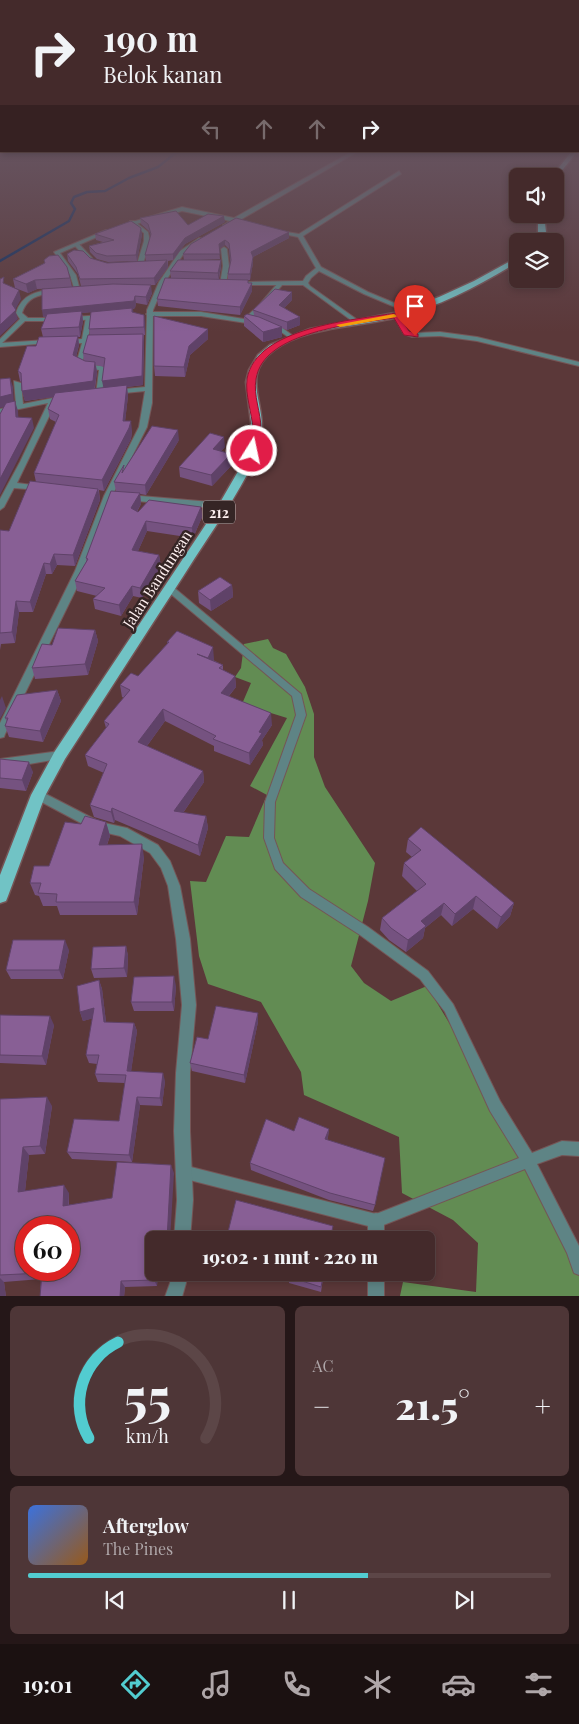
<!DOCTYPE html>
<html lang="id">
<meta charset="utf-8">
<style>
:root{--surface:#442a2b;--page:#4e3637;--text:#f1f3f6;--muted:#afa7a9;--line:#5c4647;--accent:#52ccd0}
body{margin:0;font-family:"Playfair Display",serif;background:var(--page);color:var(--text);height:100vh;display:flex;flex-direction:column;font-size:19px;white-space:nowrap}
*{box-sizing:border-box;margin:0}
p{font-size:16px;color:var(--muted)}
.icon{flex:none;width:28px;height:28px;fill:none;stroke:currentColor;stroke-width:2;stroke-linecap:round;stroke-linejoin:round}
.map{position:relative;height:1296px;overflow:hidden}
.drawer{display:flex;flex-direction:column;gap:10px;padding:10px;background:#251718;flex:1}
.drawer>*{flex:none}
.top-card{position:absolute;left:0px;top:0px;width:580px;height:152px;box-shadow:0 2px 8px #0003,0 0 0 1px var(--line);background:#442a2b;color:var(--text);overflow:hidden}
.tools{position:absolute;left:509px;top:168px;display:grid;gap:10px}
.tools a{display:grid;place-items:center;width:55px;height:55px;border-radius:8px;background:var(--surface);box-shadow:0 2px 8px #0003,0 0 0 1px var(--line);font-size:25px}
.speed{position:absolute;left:15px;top:1216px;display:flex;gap:10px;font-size:25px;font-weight:700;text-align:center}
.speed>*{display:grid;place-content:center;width:65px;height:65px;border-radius:50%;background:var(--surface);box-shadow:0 2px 8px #0003,0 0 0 1px var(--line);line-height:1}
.speed .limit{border:8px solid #d22;background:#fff;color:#111}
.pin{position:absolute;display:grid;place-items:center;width:42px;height:42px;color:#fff;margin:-51px -21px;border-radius:50% 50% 50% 0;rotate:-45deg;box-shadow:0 0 5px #0007}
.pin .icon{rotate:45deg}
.me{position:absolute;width:55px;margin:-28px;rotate:10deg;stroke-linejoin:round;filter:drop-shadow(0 0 4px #0008)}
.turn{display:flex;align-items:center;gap:18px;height:105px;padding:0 20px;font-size:22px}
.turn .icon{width:65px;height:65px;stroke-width:2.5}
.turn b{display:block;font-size:35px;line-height:42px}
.lanes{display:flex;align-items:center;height:48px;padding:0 20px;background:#0003;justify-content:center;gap:25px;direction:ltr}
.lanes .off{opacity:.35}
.big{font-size:38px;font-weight:800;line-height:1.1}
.drawer .widget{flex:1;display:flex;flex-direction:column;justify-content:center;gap:8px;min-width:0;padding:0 18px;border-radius:8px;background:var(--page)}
.drawer .dial{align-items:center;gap:0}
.dial svg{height:130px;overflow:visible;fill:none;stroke:var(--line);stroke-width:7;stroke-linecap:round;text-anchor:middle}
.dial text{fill:var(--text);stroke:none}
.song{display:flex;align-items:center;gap:15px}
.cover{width:60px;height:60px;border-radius:8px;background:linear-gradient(135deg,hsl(220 70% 55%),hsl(30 70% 35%))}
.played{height:5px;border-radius:2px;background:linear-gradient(90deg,var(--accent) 65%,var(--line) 65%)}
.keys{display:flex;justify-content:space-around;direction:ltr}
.heat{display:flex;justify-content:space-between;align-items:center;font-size:28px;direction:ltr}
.drawer .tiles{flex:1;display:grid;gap:10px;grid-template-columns:1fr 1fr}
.widget:last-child{grid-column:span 2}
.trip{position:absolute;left:145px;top:1231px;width:290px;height:50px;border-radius:8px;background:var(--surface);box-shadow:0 2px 8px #0003,0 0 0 1px var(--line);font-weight:800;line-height:50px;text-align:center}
.tab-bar{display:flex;height:80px;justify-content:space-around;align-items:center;background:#1b1111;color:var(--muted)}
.tab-bar .icon{width:35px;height:35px}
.tab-bar .on{color:var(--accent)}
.tab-bar b{font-size:22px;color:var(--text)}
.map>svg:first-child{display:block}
</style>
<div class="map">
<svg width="579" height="1297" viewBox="0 0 579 1297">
<rect width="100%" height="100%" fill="#5b3839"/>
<path fill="#628c53" d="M268,639L273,648L286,654L305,687L314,714V757L325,787L375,863L368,901L351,966L364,983L391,1001L427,986L517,1136L579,1250V1296H400L403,1282L476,1292L478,1243L453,1220L402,1193L399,1137L304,1095L301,1072L261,1002L208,984L199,956L190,881L206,882L226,836L249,837L267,795L250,786L287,718L242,704L251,683L235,677L241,668L244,644Z"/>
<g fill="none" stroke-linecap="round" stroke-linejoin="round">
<path stroke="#0e3061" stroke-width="2.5" d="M0,261L69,221L75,209L71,203L74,197L87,192L105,191L129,178L158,167L178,151"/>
<g stroke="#755556" stroke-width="2">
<path id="service" d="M130,221H134L148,232L150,241L143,264L140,266L137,264L144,241V233L130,223Z
M75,244H79L92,258V260H88L75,246Z
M278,283L283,284L264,306L250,320L255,321L256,322L253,324L201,316H149L146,314L149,312H201L244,319L260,304Z
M86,317L91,318L88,341L82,364L102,366L105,368L102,394L99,396L96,394L99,370L79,367L76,364L82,343L68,344L65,342L68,340L82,339Z
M271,324L281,327L296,338L291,339L277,329L269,327L268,326Z
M47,340L49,341V343L0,347V343Z
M169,585L172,586L301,694L306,715L275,802L274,838L283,863L309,889L368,927L428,971L453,1004L500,1101L532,1153L562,1141L579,1142V1156L562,1155L537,1164L579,1246V1275L574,1273L567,1253L525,1169L376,1228L178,1177L176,1172L178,1167L183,1165L376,1214L519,1158L490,1111L445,1012L420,979L360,935L301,897L275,869L264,838L265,802L296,715L292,696L166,590L165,588L166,586Z"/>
</g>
<g stroke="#755556" stroke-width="2">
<path id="minor" d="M353,151H359L240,220L243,221V223L236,222L225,228L223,227V225L230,221L182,211L122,228L119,226L182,207L234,218Z
M399,171L401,174L303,236L321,267L368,292L411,310V312H407L364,294L319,271L311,278L308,283L310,286L359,321V323H355L303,285H237V283L239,282L303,281L306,276L316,268L298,237L274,232V230L299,234Z
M106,230L111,231L60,253L76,275L80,290L75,291L70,275L54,252Z
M199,238L204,239L184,253L165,282L153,310L152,403L147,427L112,496L85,571L5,734L4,737L0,738V723L75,571L104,496L139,427L145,391L114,394L110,392L114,390L145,387L147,310L159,282L180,251Z
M224,247L227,249L229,266L226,284L223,286L220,284L223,266L221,249Z
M55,289L58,291L57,292C41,295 28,295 22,313L28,318H57L59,319V321H25L0,345V339L20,319L16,313C22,294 37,291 55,289Z
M394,314H398L409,332L413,333L440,332L477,337L579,362V366L477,341L440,336L412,337L404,334L393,315Z
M104,315L107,317L106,318L71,321L68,319L71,317Z
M14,381L21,383L23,404L53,398L59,400L56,402L17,483L40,486L44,488L40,490L14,488L4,507L0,510V499L20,462L48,403L0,413V409L16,405Z
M129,495L223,503L227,506L223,509L126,500V496Z
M60,751L64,752L66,755L64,758L0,769V759Z
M38,790L100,822L127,828L158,845L170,861L180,886L190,939L196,1005L190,1073V1131L193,1200L190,1240H174L177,1200L174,1131L176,1073L182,1005L176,939L168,886L161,868L150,853L120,836L94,830L34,798L32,795L34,792Z
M376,1213L382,1215L384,1221V1240H368V1221L370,1215Z
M171,1272H187L186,1283L182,1297H165L170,1283Z
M368,1272H384V1297H368Z"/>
</g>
<g stroke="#755556" stroke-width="3">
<path id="primary" d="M572,151H578L555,179V176H552Z
M538,214H544L546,232L540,241H534L538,232Z
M518,257V262C480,285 441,306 398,317C360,327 306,326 274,350C242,374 263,398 262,430C261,439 257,454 253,463C234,502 207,538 184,575C144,636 105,698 65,759L45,796L8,896L6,901L0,903V875L31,795L55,751L218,506L244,461L252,430L246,382L249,370L258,355L270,345L310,329L394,313L439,297L474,281Z"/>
</g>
<use href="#service" fill="#5e8485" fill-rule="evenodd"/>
<use href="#minor" fill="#5e8485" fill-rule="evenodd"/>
<use href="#primary" fill="#71c3c5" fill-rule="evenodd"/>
</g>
<path fill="#755280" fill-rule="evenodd" d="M140,218L188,225L225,222L185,244L173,260L168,261V267L155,285H144L152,293L147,305L136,303L135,308L133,309V313L145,323V335H144V342L143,385L127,387L128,396L125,421L132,431L131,439L104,491L99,490L100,500L75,566L57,565L52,574H46L33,612H19L15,643L1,644L0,650V530L9,531L36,482L34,473L56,422L50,419L48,409L53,397L25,401L22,391L21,382L20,381L18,371L36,346L43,337L41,329L46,317H43L65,288L37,289L28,293L15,288L13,279L45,263L44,260L70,278L72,287L91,286H81L78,274L68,261L67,254L90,258L107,263L146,261L145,255L151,236L149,231L141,224ZM91,312L89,329L90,335L83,353L84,361L76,357L79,345L78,337H80L83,321L82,313ZM96,365L104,367L103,388L95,389L97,372Z
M236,218L289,238L253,257V263L250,280H242H248V283H252V291L240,315L158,306L157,299L171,278L170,271L184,260L183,254ZM225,245L229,249L230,261L228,274V280L219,279L221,267L201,260L220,259L219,249Z
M95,234H142L137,261L108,262L97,259L90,252L89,246L103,242L96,240Z
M292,300L284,308L300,325L287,330L282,328V337L263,342L244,326V316L254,315L253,310Z
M208,329V339L190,355L185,377L155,376L154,366Z
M179,440L146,495L140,494L141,504L137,512H138L201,507L202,517L193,538L147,531L138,551L159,555L161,566L142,598L133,596L121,616L95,609L93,599L97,596L77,591L75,581L86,562V558L116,491L114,482L124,470Z
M225,447L221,451L231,454L232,465L212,486L180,477L179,467Z
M232,585L233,597L211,611L199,603L198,591Z
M95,630L98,641L88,675L35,679L32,668L52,645Z
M167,642L214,659L213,660L223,665V670L235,676L236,687L229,696L272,725L262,740L263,745L250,765L214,751V746L165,721L147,746L203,771L204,782L183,813L206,816L208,828L200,856L115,820L114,823L94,817L90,805L104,773L88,766L85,755L106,728L104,721L124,698L122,697L120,685L138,676L167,644Z
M57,690L61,701L43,742L9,737L5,726L7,722L5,718Z
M0,759L33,772L26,791L0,788Z
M106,822L110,836L107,845L144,857L137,915H60L57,906H43L39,896L35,895L30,883L49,866L81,824Z
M408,839L514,903L510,916L497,929L473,909L452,926L441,915L425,928L423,938L406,952L389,940L380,930L382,918L417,891L402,876L404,863L412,857L406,852Z
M126,946L128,956L127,977L94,978L91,969Z
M69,950L63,979H11L6,970Z
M99,980L102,989L106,1022L134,1023L137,1031L131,1071L165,1081L162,1106L140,1105L132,1162L72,1159L67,1152L119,1121L125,1083L98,1082L95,1074L97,1064L89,1063L86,1055L93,1018L83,1021L80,1012Z
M176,986L174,1011H134L131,1002Z
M258,1013V1022L245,1083L192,1071L190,1063L208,1039Z
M0,1015L54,1025L46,1065L0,1063Z
M0,1099L52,1106L45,1154L29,1155L25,1191L69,1193V1205L112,1198L174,1173L154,1240V1272H158L157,1286L125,1287L124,1297H40L41,1279L4,1282L6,1297H0Z
M329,1129L328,1137L327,1140L375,1205L373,1211L329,1200L251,1170L250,1163L294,1131Z
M280,1272H324L321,1292L289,1283V1275Z"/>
<path fill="#5f4268" d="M224,216L225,222L185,244L173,260V254L185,238Z
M141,228L142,234L137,261L136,255Z
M289,232V238L251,258V252Z
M225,240V245L219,249V244Z
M253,257V263L250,280V274Z
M167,260L168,267L155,285L154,278Z
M221,260V267L218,280V273Z
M35,280L37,289L28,293L26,284Z
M252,283V291L240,315V307Z
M151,285L152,293L147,305L146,297Z
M19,290L21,299L15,310L18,319L0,336V325Z
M292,292V300L279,313V305Z
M135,296L136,303L135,308L133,309L134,316L132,312V309L82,313L83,321L80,337L79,327L81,313L43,317L42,310Z
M144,315L145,323V335L144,327Z
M300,317V325L287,330V322Z
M282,327V337L263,342V332Z
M208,329V339L190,355L185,377L184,367L189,346Z
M143,334L144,342L143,385L127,387L128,396L124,431L104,390L102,381Z
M78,336L79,345L74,365L73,355Z
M95,362L97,372L94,391L25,401L22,391Z
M10,378L13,387L14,404L0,408V397Z
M15,401L18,411L19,427L16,417Z
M32,418L34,428L0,495V479Z
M131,421L132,431L131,439L104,491L102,480Z
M178,430L179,440L146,495L145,485Z
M224,437L225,447L214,459L213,449Z
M231,454L232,465L212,486L211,475Z
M98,489L100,500L75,566L73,555Z
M140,493L141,504L133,518L131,508Z
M201,507L202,517L193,538L192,528Z
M146,521L147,531L134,560L132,550Z
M54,554L57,565L52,574L50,564Z
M159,555L161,566L142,598L140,588Z
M44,563L46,574L33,612L30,602Z
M232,585L233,597L211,611L210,600Z
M132,586L133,596L121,616L119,605Z
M16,601L19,612L15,643L12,632Z
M95,630L98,641L88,675L85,664Z
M213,647L214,659L209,670L208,658Z
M235,676L236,687L221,705V693Z
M57,690L61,701L43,742L40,731Z
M2,696L6,708L0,719V700Z
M163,709L165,721L141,754L138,742Z
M271,713L272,725L262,740L263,745L250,765L249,753L259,732Z
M29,762L33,772L26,791L22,780Z
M203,771L204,782L176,823L174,811Z
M112,808L115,820L114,823L111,812Z
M206,816L208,828L200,856L198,845Z
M106,822L110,836L102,858L99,845Z
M142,844L144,857L137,915L134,902Z
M476,896L473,909L452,926L455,914Z
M444,903L441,915L425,928L423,938L406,952L408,940L421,921Z
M514,903L510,916L497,929L501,917Z
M65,940L69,950L63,979L59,970Z
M126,946L128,956L127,977L124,968Z
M174,976L176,986L174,1011L172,1002Z
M99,980L102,989L107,1030L104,1022Z
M94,1008L98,1017L83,1021L80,1012Z
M258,1013V1022L245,1083L244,1075Z
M50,1016L54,1025L46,1065L42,1056Z
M134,1023L137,1031L130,1079L127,1071Z
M163,1073L165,1081L162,1106L160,1098Z
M47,1097L52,1106L45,1154L40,1146Z
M137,1097L140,1105L132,1162L129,1155Z
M329,1129L328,1137L324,1147L325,1139Z
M23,1147L29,1155L24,1200L18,1192Z
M171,1165L174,1173L170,1240H167Z
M64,1185L69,1193L68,1213L63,1206Z
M154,1272H158L157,1286L154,1280Z
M0,1278L4,1282L6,1297H0Z
M121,1281L125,1287L124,1297H120Z"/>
<path fill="#885f95" stroke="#5f4268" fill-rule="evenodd" d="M176,211L188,225L208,214L224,216L185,238L173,254L145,255L151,234L148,224L140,218Z
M236,218L289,232L251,252L253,257L250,274H228L231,260L229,243L225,240L219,244L220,254H183L191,244Z
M131,221L141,228L136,255L107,256L96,253L89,246L114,240L95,234Z
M74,250L83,251L90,258L107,263L167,260L154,278L80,279L76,267L67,254Z
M58,255L67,267L70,278L35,280L26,284L13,279L45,263L44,260L49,256Z
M178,260H221L218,273L170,271Z
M4,277L3,283L19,290L12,304L16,310L0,325V279Z
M165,278L248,280V283H252L240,307L157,299Z
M113,284L151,285L146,297L135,296L134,301L42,310V289Z
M275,289L292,292L279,305L300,317L287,322L253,310Z
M132,308V312L144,315V327L89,329L91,312Z
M82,311L79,327L41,329L47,314Z
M247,314L259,317L282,327L263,332L244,316Z
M154,316L208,329L189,346L184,367L154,366Z
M143,334L142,376L102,381L105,358L83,353L88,335Z
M78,336L73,355L85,361L95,362L93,381L22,391L21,373L18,371L27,346H36L39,337Z
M10,378L12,394L0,397V379Z
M127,385L123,421H131L129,428L102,480L34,473L59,415L48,409L55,393Z
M15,401L16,417L32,418L0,479V414L6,403Z
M152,426L178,430L145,485L114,482L124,465L122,473Z
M210,433L224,437L213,449L231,454L211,475L179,467Z
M30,481L98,489L73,555L54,554L50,564L44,563L30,602L16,601L12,632L0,633V530L9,531Z
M111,491L140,493L131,508L138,512L149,500L201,507L192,528L146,521L132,550L159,555L140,588L132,586L119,605L93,599L105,588L75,581L88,559L86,558Z
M220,577L232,585L210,600L198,591Z
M58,628L95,630L85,664L32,668L42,644L52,645Z
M177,631L213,647L208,658L197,654L223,665L219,668L235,676L221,693L271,713L259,732L262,733L249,753L213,739L216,736L163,709L138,742L203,771L174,811L206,816L198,845L112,808L111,812L90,805L107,764L85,755L109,724L104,721L130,690L120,685L131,673L138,676L169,642H167Z
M57,690L40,731L5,726L8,718H5L17,695Z
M0,759L29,762L22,780L0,778Z
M85,816L106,822L99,845L142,844L134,902H56L57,894L38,893L41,883H30L34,866H49L65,822L81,824Z
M421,827L514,903L501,917L476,896L455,914L444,903L421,921L426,926L408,940L391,928L382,918L426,884L404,863L421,850L408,839Z
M13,940H65L59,970H6Z
M126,946L124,968L91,969L93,947Z
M174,976L172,1002H131L134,977Z
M99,980L104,1022L134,1023L127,1071L163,1073L160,1098L137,1097L129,1155L67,1152L74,1119L119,1121L126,1075L95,1074L99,1055H86L94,1008L80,1012L77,986Z
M216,1006L258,1013L244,1075L190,1063L197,1037L208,1039Z
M0,1015L50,1016L42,1056L0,1055Z
M47,1097L40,1146L23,1147L18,1192L64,1185L63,1206L112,1198L117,1162L171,1165L167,1240H154V1280L121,1281L120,1297H40L42,1273L0,1275V1099ZM26,1228H69V1270H26Z
M299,1117L329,1129L325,1139L385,1158L375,1205L330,1193L250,1163L266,1119L294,1131Z
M236,1200L333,1226L330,1240H226Z
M290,1272H324L321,1287L289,1277Z"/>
<linearGradient id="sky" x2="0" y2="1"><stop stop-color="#321f1f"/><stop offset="0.45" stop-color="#66535f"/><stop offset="1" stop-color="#66535f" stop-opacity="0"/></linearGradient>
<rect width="579" height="332" fill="url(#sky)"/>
<path fill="#e11d48" stroke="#92132f" d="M396,313L398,314L409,331L418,334V337L404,335L394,318C355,324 263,331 256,379C253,395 261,413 261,429C262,436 259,444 257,451L252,454L249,453L248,451C250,444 253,436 253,429C252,413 245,395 247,379C256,327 354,320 396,313Z"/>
<path fill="#f59e0b" d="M394,314L397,316L396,317L340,327L336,325Z"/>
<g text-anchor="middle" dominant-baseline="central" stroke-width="5" stroke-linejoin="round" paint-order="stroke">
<rect fill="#352525" stroke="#c2b3b3" stroke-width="1" x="203" y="500.5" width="32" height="23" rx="4"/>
<g font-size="14" font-weight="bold" fill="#fef0f0">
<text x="219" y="512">212</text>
</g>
<g font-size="15" fill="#fef0f0" stroke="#352525">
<text transform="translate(157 579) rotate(-57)">Jalan Bandungan</text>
</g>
</g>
</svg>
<div class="tools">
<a><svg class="icon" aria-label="sound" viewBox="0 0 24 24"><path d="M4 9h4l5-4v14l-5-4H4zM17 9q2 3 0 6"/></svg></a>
<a><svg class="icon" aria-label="layers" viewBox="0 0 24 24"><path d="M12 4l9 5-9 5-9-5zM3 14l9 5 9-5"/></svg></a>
</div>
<div class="speed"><div class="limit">60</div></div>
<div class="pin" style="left:415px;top:336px;background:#d93025"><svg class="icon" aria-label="arrive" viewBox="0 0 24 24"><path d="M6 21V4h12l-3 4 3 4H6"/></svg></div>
<svg class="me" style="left:252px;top:451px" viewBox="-20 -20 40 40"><circle r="17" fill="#e11d48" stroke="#fff" stroke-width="3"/><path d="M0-11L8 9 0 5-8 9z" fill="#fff"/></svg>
<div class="trip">19:02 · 1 mnt · 220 m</div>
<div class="top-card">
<div class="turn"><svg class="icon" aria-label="right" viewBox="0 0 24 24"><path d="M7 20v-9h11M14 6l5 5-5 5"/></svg><div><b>190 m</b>Belok kanan</div></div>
<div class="lanes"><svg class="icon off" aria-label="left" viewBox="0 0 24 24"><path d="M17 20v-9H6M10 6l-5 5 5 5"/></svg><svg class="icon off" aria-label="ahead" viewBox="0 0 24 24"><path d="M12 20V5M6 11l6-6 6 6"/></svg><svg class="icon off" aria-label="ahead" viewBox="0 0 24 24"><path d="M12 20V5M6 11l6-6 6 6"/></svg><svg class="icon" aria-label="right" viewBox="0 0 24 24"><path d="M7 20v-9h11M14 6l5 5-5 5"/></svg></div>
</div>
</div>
<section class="drawer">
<div class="tiles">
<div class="widget dial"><svg viewBox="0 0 100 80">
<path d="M14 69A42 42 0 1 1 86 69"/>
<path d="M14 69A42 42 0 0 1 32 10" stroke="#52ccd0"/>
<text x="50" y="56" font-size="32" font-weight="700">55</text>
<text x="50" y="72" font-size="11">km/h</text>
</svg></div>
<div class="widget"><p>AC</p>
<div class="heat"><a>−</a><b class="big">21.5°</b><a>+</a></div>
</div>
<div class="widget">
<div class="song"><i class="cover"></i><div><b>Afterglow</b><p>The Pines</p></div></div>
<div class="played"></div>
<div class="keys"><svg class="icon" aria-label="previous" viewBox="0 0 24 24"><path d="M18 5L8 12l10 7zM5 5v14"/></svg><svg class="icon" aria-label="pause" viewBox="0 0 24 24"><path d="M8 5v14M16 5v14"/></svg><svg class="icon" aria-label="next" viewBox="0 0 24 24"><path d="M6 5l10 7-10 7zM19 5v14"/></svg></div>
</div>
</div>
</section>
<nav class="tab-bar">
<b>19:01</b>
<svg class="icon on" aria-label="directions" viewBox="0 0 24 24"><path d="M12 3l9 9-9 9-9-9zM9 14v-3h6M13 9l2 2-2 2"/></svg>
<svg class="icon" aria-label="music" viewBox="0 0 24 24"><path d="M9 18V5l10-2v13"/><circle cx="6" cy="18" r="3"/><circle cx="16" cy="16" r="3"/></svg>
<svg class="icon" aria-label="phone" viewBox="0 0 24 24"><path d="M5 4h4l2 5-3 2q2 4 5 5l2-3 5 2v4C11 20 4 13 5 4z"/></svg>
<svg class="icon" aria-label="climate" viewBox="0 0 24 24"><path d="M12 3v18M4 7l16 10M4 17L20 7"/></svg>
<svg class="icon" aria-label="car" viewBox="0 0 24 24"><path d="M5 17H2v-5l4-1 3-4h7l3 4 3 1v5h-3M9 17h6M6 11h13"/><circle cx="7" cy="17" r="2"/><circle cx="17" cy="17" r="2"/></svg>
<svg class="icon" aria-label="filters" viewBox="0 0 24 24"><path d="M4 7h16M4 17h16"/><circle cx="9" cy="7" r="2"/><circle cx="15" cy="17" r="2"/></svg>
</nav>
